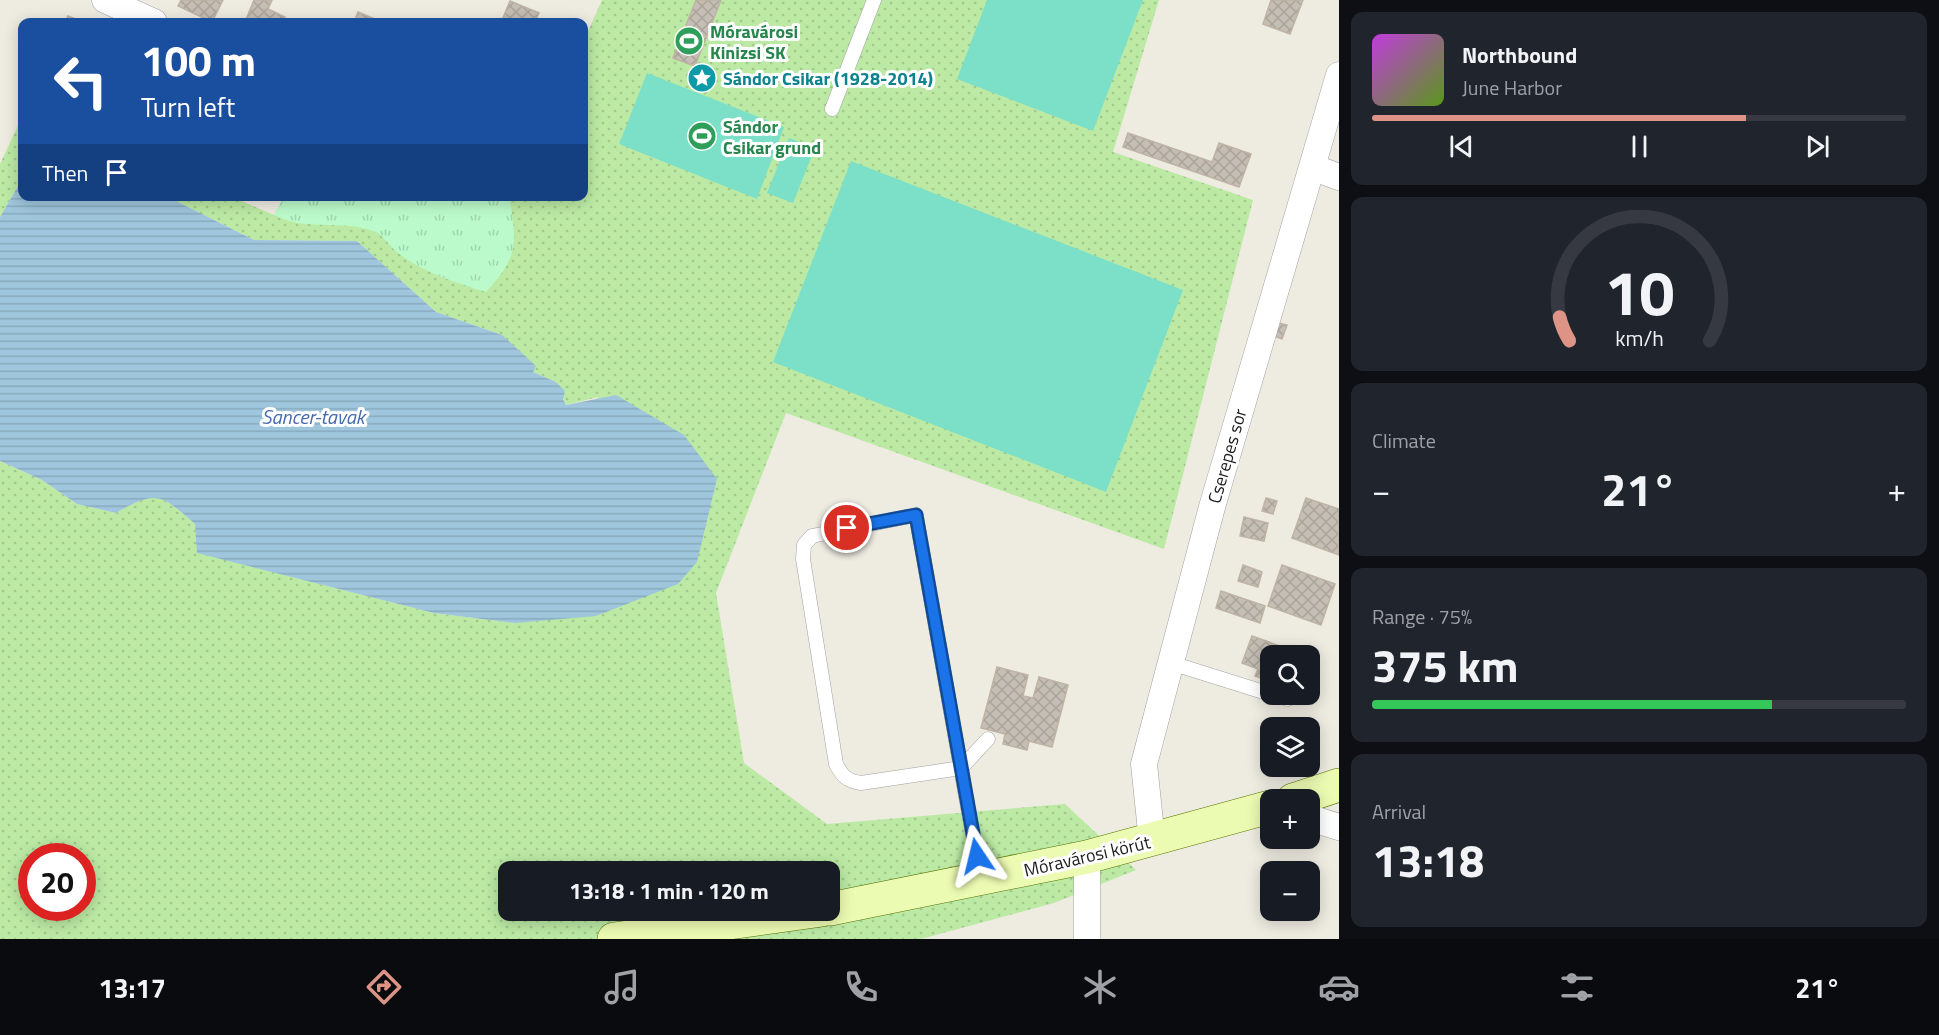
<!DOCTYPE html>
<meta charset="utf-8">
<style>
:root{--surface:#171b24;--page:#20242c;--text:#f1f3f6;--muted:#9ea1a6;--line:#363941;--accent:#de9387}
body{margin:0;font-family:"Titillium Web",sans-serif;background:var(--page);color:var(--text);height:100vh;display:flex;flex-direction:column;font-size:22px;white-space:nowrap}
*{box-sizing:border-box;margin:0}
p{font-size:20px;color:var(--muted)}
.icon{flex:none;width:33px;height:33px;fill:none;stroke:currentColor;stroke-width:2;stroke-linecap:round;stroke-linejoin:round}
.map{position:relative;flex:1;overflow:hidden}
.details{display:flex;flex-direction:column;gap:12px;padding:12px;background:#0d0f14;width:600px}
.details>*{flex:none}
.banner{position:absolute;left:18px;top:18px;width:570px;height:183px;border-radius:12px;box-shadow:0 3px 15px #0003;background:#1a4fa0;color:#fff;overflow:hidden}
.tools{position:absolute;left:1260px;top:645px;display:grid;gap:12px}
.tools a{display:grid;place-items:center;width:60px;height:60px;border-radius:12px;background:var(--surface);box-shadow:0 3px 15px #0003;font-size:30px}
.speed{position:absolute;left:18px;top:843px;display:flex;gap:12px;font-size:30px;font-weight:700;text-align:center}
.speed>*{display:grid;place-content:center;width:78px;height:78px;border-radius:50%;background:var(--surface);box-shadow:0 3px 15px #0003;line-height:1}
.speed .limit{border:9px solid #d22;background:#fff;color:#111}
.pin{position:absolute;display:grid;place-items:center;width:51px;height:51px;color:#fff;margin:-26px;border:3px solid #fff;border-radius:50%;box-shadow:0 2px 6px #0007}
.me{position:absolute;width:66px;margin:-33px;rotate:350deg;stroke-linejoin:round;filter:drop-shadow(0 0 4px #0008)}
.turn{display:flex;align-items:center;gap:21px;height:126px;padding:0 24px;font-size:27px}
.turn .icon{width:78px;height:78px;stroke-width:2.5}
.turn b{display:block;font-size:42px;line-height:51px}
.then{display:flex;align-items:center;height:57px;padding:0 24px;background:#0003;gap:12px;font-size:22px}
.big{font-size:45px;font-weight:700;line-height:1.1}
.details .card{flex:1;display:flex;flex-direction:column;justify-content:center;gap:9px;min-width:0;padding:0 21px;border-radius:12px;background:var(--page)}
.details .dial{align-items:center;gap:0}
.dial svg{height:156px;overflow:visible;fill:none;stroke:var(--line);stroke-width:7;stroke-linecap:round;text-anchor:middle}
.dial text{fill:var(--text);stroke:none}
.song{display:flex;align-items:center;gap:18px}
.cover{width:72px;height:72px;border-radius:9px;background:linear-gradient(135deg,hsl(290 70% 55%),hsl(90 70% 35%))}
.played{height:6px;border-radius:3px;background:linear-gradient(90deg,var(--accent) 70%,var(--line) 70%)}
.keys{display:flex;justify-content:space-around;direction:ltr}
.heat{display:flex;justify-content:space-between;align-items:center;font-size:33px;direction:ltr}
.charge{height:9px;border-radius:4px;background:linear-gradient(90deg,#34c759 75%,var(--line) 0)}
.trip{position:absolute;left:498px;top:861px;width:342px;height:60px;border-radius:12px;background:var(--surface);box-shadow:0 3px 15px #0003;font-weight:700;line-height:60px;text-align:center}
.menu{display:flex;height:96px;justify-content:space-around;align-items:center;background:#090b0e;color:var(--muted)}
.menu .icon{width:42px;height:42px}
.menu .selected{color:var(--accent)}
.menu b{font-size:27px;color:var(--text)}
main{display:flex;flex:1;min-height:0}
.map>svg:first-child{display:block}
</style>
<main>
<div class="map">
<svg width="1339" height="939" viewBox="0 0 1339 939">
<defs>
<pattern id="grass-dots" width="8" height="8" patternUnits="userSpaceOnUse" patternTransform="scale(1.5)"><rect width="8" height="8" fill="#bceaa4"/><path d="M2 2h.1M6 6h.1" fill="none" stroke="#a1c88d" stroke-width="1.8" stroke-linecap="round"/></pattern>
<pattern id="park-tufts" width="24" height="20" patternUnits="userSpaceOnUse" patternTransform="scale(1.5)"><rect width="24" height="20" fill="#bbfaca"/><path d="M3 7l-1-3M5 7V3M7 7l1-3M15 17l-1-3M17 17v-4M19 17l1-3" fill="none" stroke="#a0d6ad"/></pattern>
<pattern id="water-rules" width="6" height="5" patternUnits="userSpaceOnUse" patternTransform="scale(1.5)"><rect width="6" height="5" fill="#9fc6dd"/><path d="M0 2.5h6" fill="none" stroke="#88aabd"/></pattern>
<pattern id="building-cross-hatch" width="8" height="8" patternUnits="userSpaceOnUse" patternTransform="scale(1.5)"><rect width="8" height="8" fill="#c5beb4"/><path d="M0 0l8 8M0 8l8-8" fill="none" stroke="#a9a39a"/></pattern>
</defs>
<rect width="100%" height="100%" fill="#eeebe1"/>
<path fill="url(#grass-dots)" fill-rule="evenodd" d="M602,0H1159L1113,152L1253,200L1164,549L786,413L716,593L744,763L827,824L1065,804L1136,870L1054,903L921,939H0V461L42,480L77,504L116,513C158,488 161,495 195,524L198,553L434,613L515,623L598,397L566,405L556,382L533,372L502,335L436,312L357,241L254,240L168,197H232L274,215L284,197L499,196L510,201L512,197L584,196V40ZM32,856H82V908H32ZM508,872H830V910H508Z
M22,117V179L0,217V164Z"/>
<path fill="url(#park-tufts)" d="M284,197H499L510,201C517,246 518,257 486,292C455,282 423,273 397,252C389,246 383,234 373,231C340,219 306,232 274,215Z"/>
<path fill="#7ce0c8" d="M987,0H1143L1093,131L957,79Z
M647,73L784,127L757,199L619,144Z
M789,138L815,148L793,203L767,193Z
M851,161L1183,290L1106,492L773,362Z"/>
<path fill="url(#water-rules)" d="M22,179V196L168,197L254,240L357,241L436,312L502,335L536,366L533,372L556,382L565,391L563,399L566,405L616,395L684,435L717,479L697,562L678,584L596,616L515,623L434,613L197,553L195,524C161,495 158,489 116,513L77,504L42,480L0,461V217Z"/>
<path fill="url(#building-cross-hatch)" stroke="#bfb4a3" stroke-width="1.5" d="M181,0H223L212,22L178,6Z
M254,0H272L268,9L285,17L282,22H245Z
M696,0H721L695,66L673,58Z
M1271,0H1303L1290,34L1263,24Z
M510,1L539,13L535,22L502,20Z
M358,12L375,19L373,22H354Z
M68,16L83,22H65Z
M1128,133L1212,162L1219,143L1251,154L1239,187L1123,147Z
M1278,323L1287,325L1282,339L1274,336Z
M1266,498L1277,501L1273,514L1262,511Z
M1306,498L1339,509V555L1292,538Z
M1244,517L1268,523L1264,541L1240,536Z
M1243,565L1262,572L1258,587L1238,581Z
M1282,565L1335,584L1321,625L1268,606Z
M1221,591L1265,606L1260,623L1216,608Z
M1252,636L1308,656H1270V681L1255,676L1258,669L1242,663Z
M1310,656L1316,658L1310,678Z
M997,667L1028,675L1023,696L1033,698L1039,677L1068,685L1052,747L1029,741L1027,750L1003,744L1005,734L981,728Z"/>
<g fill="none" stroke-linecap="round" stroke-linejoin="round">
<g stroke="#a3a3a3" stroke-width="15">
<path id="service" d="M832,109L874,0
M1171,663L1270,694
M1273,694L1288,699
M981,880L966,797C950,703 933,609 916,515L812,536L804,545L803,559L836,764C842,776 847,781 861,783L961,768L988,739"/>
</g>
<g stroke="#a3a3a3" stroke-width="27">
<path id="minor" d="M105,0L154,22
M1312,167L1339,177
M1310,818L1339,827
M1152,841L1144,764L1212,507L1339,75
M1087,857V939"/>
</g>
<g stroke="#567302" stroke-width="34">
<path id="secondary" d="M1293,800L1339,785
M830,909L1087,857L1270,807
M614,939L822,910"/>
</g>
<use href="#service" stroke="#fff" stroke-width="14"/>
<use href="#minor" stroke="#fff" stroke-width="26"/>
<use href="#secondary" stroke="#ecfbb2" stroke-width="33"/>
</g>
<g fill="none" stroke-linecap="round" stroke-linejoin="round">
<g stroke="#114b97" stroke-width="15">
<path id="route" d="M847,528L916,515L977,856"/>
</g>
<use href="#route" stroke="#1a73e8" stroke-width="10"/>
</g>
<defs>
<g id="stadium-disc" transform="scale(1.5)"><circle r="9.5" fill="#2e9e5b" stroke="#fff"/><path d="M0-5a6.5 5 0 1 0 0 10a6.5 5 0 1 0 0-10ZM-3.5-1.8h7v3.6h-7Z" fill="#fff"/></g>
<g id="sight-disc" transform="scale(1.5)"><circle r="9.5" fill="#0f9aa8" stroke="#fff"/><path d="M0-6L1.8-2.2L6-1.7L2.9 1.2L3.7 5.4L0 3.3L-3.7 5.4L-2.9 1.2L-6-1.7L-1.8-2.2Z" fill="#fff"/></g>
</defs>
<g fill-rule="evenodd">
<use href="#stadium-disc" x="689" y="41"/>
<use href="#sight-disc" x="702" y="78"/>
<use href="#stadium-disc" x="702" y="136"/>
</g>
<g text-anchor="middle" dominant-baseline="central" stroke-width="6" stroke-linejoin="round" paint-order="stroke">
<g font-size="18" font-weight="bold" fill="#27864d" stroke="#fff" text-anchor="start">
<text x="710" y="31">Móravárosi<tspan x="710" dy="21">Kinizsi SK</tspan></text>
<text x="723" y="126">Sándor<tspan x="723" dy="21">Csikar grund</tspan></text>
</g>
<g font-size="18" font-weight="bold" fill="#0d838f" stroke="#fff" text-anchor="start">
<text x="723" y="78">Sándor Csikar (1928-2014)</text>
</g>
<g font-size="18" fill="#1c1c1c" stroke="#fff">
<text transform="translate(1227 456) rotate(-74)">Cserepes sor</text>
<text transform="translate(1087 856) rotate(-13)">Móravárosi körút</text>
</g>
<g font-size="20" font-style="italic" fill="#466aad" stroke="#fff">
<text x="313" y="416">Sancer-tavak</text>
</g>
</g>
</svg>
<div class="tools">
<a><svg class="icon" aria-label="search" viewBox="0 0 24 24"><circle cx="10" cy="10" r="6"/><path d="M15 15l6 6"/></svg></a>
<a><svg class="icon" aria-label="layers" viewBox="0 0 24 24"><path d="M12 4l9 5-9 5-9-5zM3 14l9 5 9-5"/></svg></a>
<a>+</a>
<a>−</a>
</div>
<div class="speed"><div class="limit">20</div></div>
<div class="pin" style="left:847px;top:528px;background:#d93025"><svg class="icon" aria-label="arrive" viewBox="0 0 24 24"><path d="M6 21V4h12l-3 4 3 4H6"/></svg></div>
<svg class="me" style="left:977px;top:856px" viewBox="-20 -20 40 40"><path d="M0-17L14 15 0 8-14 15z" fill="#1a73e8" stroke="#fff" stroke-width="4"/></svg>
<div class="trip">13:18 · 1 min · 120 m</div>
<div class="banner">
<div class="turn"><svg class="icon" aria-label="left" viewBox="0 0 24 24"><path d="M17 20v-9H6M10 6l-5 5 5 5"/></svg><div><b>100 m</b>Turn left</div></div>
<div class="then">Then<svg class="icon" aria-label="arrive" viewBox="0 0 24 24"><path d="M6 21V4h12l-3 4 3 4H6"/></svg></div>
</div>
</div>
<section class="details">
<div class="card">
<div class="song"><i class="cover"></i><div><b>Northbound</b><p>June Harbor</p></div></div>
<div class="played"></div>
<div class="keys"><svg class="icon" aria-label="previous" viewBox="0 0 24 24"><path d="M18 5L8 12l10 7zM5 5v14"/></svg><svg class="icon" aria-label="pause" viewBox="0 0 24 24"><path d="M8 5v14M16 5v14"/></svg><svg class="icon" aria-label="next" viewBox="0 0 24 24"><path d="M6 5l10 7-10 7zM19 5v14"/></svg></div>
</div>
<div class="card dial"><svg viewBox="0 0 100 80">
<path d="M14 69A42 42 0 1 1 86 69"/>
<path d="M14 69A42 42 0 0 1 9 57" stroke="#de9387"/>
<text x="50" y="56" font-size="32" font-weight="700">10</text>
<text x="50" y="72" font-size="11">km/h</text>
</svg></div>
<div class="card"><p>Climate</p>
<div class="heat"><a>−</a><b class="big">21°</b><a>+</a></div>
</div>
<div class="card"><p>Range · 75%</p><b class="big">375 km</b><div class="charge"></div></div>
<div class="card"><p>Arrival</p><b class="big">13:18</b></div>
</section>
</main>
<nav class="menu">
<b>13:17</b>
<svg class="icon selected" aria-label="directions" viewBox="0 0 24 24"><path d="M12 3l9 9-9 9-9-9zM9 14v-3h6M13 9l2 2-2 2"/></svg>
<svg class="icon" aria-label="music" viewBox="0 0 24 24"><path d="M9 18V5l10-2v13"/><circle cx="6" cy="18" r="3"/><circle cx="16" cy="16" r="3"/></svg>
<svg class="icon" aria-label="phone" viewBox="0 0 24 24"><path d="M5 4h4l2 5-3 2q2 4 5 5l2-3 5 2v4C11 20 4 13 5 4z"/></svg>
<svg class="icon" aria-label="climate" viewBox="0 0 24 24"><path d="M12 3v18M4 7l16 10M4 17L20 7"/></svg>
<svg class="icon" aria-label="car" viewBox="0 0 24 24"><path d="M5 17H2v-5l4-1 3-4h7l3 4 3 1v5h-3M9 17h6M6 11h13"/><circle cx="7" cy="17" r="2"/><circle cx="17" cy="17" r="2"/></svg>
<svg class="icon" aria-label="filters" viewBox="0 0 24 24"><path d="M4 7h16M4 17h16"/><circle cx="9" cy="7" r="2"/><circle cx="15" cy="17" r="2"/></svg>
<b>21°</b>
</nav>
